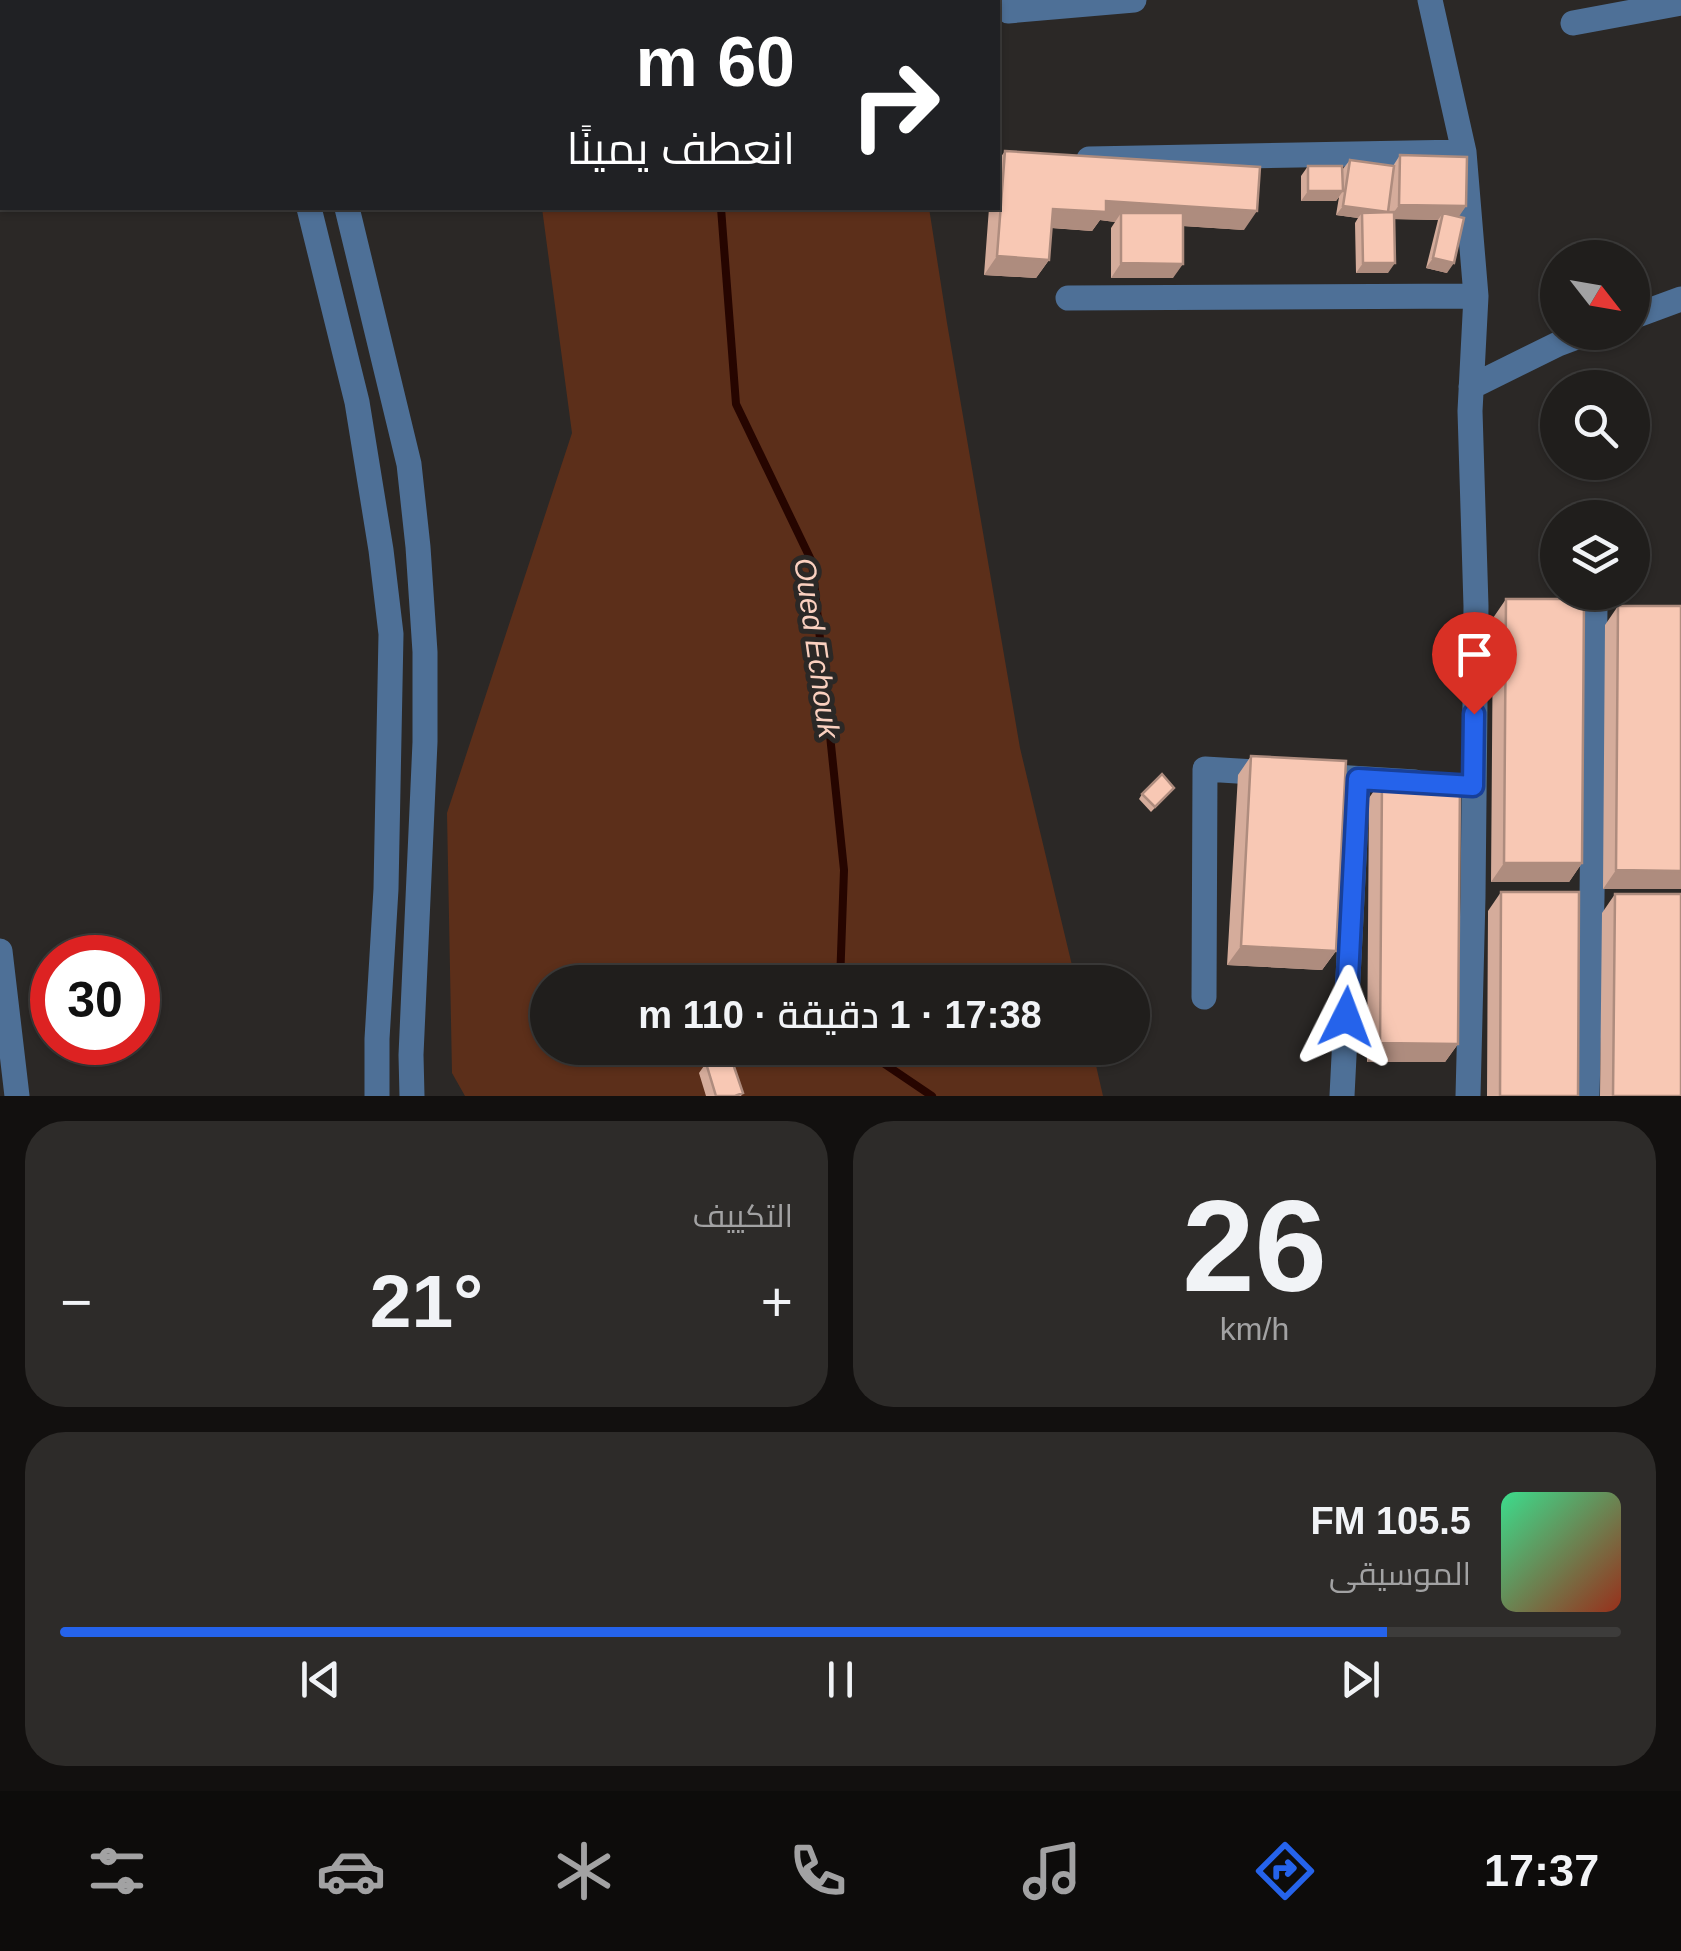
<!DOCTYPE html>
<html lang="ar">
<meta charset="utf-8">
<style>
:root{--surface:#201e1c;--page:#2d2b29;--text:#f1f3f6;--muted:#a2a2a3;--line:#3d3c3b;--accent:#2563eb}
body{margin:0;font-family:Arial,Cairo,sans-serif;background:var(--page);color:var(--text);direction:rtl;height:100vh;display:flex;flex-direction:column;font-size:38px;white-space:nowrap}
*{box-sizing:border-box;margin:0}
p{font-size:32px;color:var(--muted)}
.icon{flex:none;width:55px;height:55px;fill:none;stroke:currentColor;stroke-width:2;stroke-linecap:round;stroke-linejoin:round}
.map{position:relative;height:1096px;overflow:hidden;direction:ltr}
.details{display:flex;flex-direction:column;gap:25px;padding:25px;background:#12100f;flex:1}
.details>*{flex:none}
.guide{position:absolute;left:0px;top:0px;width:1000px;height:210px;box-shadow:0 2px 8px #0004,0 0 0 2px var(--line);direction:rtl;background:#202124;color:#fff;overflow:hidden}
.needle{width:65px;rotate:121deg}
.tools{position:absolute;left:1540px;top:240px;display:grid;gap:20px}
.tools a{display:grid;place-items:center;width:110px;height:110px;border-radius:50%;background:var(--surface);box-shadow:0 2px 8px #0004,0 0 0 2px var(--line);font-size:50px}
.speed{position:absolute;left:30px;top:935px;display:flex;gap:20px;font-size:50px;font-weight:700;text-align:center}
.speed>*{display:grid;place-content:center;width:130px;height:130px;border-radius:50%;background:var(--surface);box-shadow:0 2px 8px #0004,0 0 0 2px var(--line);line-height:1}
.speed .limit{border:15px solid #d22;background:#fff;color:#111}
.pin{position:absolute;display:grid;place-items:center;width:85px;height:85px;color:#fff;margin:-102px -42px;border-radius:50% 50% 50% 0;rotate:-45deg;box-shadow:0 0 10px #0007}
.pin .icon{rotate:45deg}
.me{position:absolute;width:110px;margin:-55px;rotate:3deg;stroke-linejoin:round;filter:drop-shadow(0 0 8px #0008)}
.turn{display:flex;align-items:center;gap:35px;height:210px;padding:0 40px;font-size:45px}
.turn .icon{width:130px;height:130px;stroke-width:2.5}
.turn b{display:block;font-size:70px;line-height:85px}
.big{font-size:75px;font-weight:600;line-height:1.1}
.details .widget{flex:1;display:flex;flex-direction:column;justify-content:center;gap:15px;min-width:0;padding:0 35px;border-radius:40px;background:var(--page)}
.details .dial{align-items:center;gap:0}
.dial b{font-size:130px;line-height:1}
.song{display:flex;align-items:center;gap:30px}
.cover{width:120px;height:120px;border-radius:15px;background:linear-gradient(135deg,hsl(150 70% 55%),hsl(10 70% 35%))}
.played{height:10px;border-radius:5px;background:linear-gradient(90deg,var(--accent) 85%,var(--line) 85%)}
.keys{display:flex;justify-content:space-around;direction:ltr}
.heat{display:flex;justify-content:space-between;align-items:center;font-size:55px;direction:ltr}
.details .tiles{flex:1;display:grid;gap:25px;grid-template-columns:1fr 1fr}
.widget:last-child{grid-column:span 2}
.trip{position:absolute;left:530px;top:965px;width:620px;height:100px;border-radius:50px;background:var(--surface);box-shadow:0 2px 8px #0004,0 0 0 2px var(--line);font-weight:600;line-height:100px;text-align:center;direction:rtl}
.tab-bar{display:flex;height:160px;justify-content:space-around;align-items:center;background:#0d0c0b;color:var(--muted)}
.tab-bar .icon{width:70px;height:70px}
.tab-bar .active{color:var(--accent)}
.tab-bar b{font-size:45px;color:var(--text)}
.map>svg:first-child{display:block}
</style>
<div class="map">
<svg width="1681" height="1096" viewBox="0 0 1681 1096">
<rect width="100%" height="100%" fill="#2b2826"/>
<path fill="#5c2f1a" d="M508,0H897V2H509Z
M542,208H929L947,323L1020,748L1076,982H548V1048H1092L1103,1096H465L452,1073L447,813L572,433Z"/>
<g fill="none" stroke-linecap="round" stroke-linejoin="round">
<path stroke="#260500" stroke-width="8" d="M644,0L645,2
M721,208L736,404L812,562L844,870L840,982
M861,1048L932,1096"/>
<path stroke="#4e7097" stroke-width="25" d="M238,0L239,2
M283,0L284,2
M1430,0L1464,152L1476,296L1470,411L1476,606L1473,897L1468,1096
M1008,11L1134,0
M1573,23L1681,3
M1089,159L1464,152
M309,208L357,402L381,550L391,634L386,889L377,1039V1096
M347,208L409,464L418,547L425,652V742L411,1055L412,1096
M1068,298L1476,296
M1632,317L1681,299
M1471,387L1558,344L1590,332
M0,951L17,1096
M1204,997L1205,769L1415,782
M1342,1096L1358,779
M1587,1096L1592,898L1595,607"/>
</g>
<path fill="#d5ac9b" d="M1005,151L1244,230L1183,226L1173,278H1111V228L1115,222L1100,220L1092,231L1051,228L1049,260L1036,278L984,275L989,208H998V161Z
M1400,155L1466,206L1458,216L1447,273L1426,268L1438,220L1394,219L1388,273H1356L1355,223L1358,218L1336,215L1339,197L1336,201H1301V176L1308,166L1342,170L1350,160L1393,166Z
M1506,599L1582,863L1569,882H1491L1493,618Z
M1618,606L1681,889H1603L1605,625Z
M1251,756L1336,951L1322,970L1227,965L1238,775Z
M1382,779L1458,1044L1445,1062H1367L1369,798Z
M1174,788L1151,812L1139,799L1142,794Z
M1501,892L1578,1096H1487L1488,911Z
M1615,894L1681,1096H1600L1602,913Z
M706,1063L743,1093L741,1096H706L699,1073Z"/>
<path fill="#ae8c7e" d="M1308,191H1343L1336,201H1301Z
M1106,201L1257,211L1244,230L1121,222V213L1115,222L1100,220L1092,231L1040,227L1053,209Z
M1399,205L1466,206L1456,221L1443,213L1438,220L1389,219Z
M1343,206L1388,212L1362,219V213L1358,218L1336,215Z
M997,256L1049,260L1036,278L984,275Z
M1433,258L1454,263L1447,273L1426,268Z
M1121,263L1183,264L1173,278H1111Z
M1363,263H1395L1388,273H1356Z
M1504,863H1582L1569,882H1491Z
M1616,870L1681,871V889H1603Z
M1241,946L1336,951L1322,970L1227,965Z
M1380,1043L1458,1044L1445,1062H1367Z"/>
<path fill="#f8c8b4" stroke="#ae8c7e" stroke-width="2.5" d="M1005,151L1260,167L1257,211L1106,201V212L1053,209L1049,260L997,256Z
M1400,155L1467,157L1466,206L1399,205Z
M1350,160L1394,166L1388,212L1343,206Z
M1308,166H1342L1343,191H1308Z
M1394,212L1395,263H1363L1362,213Z
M1121,213H1183V264L1121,263Z
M1443,213L1464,218L1454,263L1433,258Z
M1506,599H1584L1582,863H1504Z
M1618,606H1681V871L1616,870Z
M1251,756L1346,761L1336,951L1241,946Z
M1162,774L1174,788L1155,807L1142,794Z
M1382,779H1460L1458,1044L1380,1043Z
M1501,892H1579L1578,1096H1500Z
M1615,894H1681V1096H1613Z
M730,1055L743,1093L735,1096H716L706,1063Z"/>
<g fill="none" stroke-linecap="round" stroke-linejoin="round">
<g stroke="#184099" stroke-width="25">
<path id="route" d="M1346,1017L1358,779L1473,786L1474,714"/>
</g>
<use href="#route" stroke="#2563eb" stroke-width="18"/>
</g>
<g text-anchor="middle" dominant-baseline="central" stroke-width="10" stroke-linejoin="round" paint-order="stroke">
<g font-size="30" font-style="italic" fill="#fad0bf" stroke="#2b2826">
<text transform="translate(817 648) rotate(82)">Oued Echouk</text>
</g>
</g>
</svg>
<div class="tools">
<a><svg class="needle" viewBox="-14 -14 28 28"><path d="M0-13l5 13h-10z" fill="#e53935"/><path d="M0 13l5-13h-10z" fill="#a2a2a3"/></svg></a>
<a><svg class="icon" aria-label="search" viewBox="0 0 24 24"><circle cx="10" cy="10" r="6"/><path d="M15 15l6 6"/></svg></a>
<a><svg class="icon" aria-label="layers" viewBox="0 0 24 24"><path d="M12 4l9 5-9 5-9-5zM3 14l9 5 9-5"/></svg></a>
</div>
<div class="speed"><div class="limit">30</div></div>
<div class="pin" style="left:1474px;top:714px;background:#d93025"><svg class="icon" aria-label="arrive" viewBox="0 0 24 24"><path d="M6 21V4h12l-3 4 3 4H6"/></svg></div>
<svg class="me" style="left:1346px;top:1017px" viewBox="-20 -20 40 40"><path d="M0-17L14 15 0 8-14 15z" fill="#2563eb" stroke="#fff" stroke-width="4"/></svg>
<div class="trip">17:38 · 1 دقيقة · 110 m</div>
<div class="guide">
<div class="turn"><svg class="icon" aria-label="right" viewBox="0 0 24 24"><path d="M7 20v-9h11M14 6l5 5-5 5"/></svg><div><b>60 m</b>انعطف يمينًا</div></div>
</div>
</div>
<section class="details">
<div class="tiles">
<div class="widget dial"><b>26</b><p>km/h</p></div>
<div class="widget"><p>التكييف</p>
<div class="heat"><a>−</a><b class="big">21°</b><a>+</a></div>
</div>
<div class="widget">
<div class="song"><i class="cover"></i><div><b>105.5 FM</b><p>الموسيقى</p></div></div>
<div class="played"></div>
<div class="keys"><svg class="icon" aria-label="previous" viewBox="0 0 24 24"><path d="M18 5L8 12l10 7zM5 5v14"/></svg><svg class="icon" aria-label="pause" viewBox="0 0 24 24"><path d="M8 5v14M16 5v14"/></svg><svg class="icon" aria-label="next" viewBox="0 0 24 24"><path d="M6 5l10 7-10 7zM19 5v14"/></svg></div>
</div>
</div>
</section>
<nav class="tab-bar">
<b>17:37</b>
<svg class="icon active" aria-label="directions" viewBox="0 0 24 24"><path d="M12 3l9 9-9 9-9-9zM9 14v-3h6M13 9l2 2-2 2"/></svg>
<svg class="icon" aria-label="music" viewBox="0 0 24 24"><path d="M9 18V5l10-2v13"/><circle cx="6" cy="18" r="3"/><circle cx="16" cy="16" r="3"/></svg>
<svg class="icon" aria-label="phone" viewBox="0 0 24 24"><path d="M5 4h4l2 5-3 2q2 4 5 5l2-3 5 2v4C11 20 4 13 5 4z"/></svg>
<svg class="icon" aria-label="climate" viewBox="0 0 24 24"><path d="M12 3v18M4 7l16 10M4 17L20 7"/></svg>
<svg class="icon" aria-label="car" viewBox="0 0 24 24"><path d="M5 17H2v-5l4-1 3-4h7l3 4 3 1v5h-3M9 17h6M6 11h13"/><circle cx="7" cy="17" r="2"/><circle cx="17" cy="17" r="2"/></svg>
<svg class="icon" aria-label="filters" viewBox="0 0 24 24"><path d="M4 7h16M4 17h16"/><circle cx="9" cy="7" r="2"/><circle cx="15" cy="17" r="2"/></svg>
</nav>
